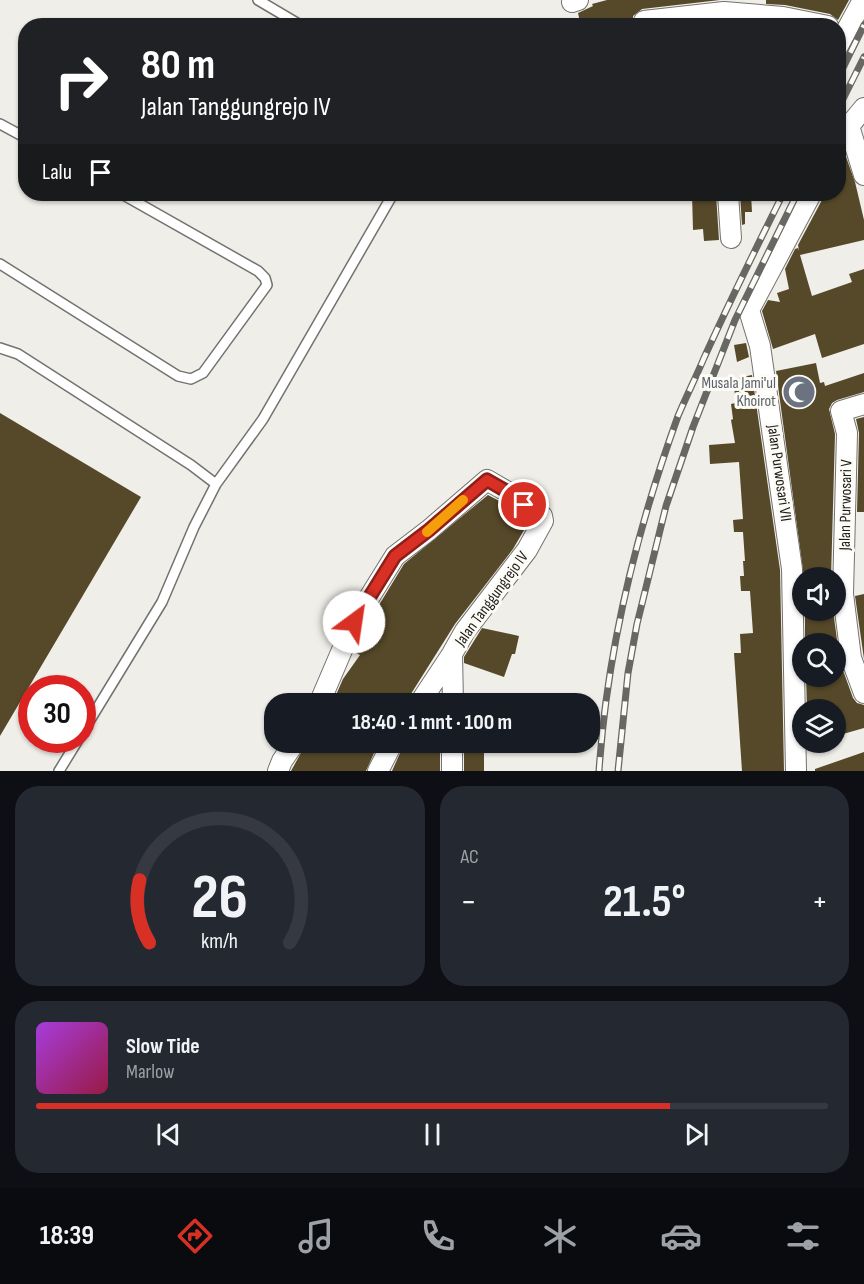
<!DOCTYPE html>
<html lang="id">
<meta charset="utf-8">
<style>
:root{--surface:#171b24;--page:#242831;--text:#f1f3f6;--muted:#9ea1a6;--line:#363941;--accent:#d93025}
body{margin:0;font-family:"Sofia Sans Condensed",sans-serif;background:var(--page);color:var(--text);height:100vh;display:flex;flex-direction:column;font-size:22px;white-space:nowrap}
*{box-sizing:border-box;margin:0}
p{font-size:20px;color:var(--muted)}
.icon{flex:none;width:33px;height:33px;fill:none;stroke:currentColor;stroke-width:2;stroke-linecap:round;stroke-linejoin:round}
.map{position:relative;height:771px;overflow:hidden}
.side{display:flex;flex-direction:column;gap:15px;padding:15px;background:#0d0f14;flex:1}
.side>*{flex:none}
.guide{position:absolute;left:18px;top:18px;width:828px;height:183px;border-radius:24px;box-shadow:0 2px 4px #0004;background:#202124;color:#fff;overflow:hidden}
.fabs{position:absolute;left:792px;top:567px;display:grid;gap:12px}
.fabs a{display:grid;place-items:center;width:54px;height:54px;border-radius:50%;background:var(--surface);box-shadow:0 2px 4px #0004;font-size:30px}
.speed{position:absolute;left:18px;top:675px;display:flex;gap:12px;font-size:30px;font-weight:700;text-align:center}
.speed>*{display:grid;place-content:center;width:78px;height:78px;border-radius:50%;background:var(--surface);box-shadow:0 2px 4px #0004;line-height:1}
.speed .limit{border:9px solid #d22;background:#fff;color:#111}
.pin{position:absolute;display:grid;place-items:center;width:51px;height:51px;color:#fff;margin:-26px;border:3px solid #fff;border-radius:50%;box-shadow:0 2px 6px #0007}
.me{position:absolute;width:66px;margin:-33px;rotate:31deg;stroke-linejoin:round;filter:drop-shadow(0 0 4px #0008)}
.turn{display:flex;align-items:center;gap:21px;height:126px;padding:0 24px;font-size:27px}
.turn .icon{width:78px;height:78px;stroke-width:2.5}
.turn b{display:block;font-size:42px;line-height:51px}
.then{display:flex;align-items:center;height:57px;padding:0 24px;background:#0003;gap:12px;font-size:22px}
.big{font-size:45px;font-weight:700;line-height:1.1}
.side .card{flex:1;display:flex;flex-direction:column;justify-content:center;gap:9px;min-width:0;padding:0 21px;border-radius:24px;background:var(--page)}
.side .dial{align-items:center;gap:0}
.dial svg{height:156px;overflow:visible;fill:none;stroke:var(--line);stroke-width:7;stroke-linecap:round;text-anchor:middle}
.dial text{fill:var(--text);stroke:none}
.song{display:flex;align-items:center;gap:18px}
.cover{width:72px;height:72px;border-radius:9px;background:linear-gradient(135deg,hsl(280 70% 55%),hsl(340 70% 35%))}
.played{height:6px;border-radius:3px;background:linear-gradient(90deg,var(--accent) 80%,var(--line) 80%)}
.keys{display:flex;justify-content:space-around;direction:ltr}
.heat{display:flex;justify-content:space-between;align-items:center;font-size:33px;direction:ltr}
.side .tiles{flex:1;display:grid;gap:15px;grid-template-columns:1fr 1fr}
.card:last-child{grid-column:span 2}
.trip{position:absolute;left:264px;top:693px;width:336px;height:60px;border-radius:24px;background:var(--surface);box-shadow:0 2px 4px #0004;font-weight:700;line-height:60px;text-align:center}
.tab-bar{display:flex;height:96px;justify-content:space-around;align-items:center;background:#090b0e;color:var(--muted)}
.tab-bar .icon{width:42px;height:42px}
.tab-bar .active{color:var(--accent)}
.tab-bar b{font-size:27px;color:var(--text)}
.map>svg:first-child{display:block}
</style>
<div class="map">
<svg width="864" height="771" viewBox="0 0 864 771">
<rect width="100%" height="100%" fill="#f0eee9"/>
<path fill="#564929" d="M720,0L642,9L633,16V26H581L578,13L593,6L592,4L607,0Z
M766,0H849L838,20L830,14L785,5L766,4Z
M845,154L855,182L864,220V240L800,255L812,296L852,282L849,274L864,269V344L822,358L815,334L773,349L762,311L768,300L780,302L777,293L789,289L785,269L795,249L798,248L799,251L798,245L822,200L823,194H838V157Z
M692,194H716L719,240L704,241L703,229L693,230Z
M740,194H751L752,212H745V224L742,225Z
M746,343L749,357L737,362L734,345Z
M816,363L820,383L824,382L825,386L864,373V392L837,400L832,403L829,409L835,434L831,578H804L776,371Z
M752,375L780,570L784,771H742L734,653H741L740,634L753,633L750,591H741L740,576H744L743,561H745L743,532H734L733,520L743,519L739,462L710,464L709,445L735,443L731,420L733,419L731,404L736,403L733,379Z
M0,413L141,497L0,736Z
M864,417V512H857L859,433L856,419Z
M488,495L503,503L499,507L527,525L513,549L455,624L409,697L407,704H332L343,679L360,655L354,652L365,628L404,564Z
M864,594V659L855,596Z
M805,610H833L840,662L853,698L857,703L864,705V728L836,736V710H807L806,676H836V644H805Z
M482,628L519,636L515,654H512L504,677L464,663V657Z
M307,742H379L366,771H291Z
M405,742H440V771H392Z
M464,742H484V771H464Z
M864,752V771H815V769Z"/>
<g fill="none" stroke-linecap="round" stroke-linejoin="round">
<g stroke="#74726e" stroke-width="12">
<path id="lane" d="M258,0L302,26
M0,124L26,138
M0,264L178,376L191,379L203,373L267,285L265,278L258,271L122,194
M0,348L18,354L191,465L216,484L194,527L162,602L82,733
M216,484L263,419L393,194
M59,771L78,740"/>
</g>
<g stroke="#74726e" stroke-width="22">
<path id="street" d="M572,2L578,0
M644,21L724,12L783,17L828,26
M838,46L863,0
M849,126L864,175
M838,145L849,126L864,108
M728,194L731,238
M864,404L841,411L847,433L843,594L851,658L864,693
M452,654L453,704
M319,704L354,622L395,556L429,530L487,480L513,495L542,516L543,521L527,550L465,631L452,654L419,704
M278,771L282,761L295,742
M378,771L393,742
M452,771V742
M796,771L792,569L760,346L749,310L811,194"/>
</g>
<use href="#lane" stroke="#fff" stroke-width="9"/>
<use href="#street" stroke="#fff" stroke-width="20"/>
<g stroke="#676763" stroke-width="7">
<path id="rail" d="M838,78L864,25
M838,109L864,57
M599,771C607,651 637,529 678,416C686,397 696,377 704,358C729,303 756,248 783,194
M618,771L628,673L637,624L666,506L693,427L735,320L797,194"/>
</g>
<use href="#rail" stroke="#fdfbf6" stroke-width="4.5" stroke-dasharray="14" stroke-linecap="butt"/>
</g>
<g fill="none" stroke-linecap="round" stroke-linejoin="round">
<g stroke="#8d1f18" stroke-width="15">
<path id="route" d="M354,622L395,556L429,530L487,480L513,495L524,505"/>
</g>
<use href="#route" stroke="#d93025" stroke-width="10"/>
<path stroke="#f59e0b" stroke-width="10" d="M427,532L463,500"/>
</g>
<defs>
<g id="mosque-disc" transform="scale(1.725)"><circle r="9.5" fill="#6b7280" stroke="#fdfbf6"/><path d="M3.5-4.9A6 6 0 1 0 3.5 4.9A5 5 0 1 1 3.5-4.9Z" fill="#fff"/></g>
</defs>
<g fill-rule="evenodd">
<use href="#mosque-disc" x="799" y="392"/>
</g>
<g text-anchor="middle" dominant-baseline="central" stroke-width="6" stroke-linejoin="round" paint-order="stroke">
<g font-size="16" fill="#5b616d" stroke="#fdfbf6" text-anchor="end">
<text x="776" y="383">Musala Jami'ul<tspan x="776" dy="18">Khoirot</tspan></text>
</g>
<g font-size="16" fill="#1c1c1a" stroke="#fdfbf6">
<text transform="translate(779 473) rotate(82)">Jalan Purwosari VII</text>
<text transform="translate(846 505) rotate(-89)">Jalan Purwosari V</text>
<text transform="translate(492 599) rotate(-54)">Jalan Tanggungrejo IV</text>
</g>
</g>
</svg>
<div class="fabs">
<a><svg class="icon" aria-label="sound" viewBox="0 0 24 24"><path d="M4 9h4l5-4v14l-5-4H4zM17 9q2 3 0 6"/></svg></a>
<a><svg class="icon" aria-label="search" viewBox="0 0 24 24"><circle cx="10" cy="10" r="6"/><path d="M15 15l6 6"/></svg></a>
<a><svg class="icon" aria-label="layers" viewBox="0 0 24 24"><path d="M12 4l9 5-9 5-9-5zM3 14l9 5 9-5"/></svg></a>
</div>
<div class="speed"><div class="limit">30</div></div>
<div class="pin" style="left:524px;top:505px;background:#d93025"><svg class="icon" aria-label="arrive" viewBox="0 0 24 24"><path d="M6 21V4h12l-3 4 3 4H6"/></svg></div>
<svg class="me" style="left:354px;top:622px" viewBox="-20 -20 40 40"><circle r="19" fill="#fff"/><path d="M0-13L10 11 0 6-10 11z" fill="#d93025"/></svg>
<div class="trip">18:40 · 1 mnt · 100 m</div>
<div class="guide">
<div class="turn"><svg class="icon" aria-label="right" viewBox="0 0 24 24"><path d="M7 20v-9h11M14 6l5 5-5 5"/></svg><div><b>80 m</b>Jalan Tanggungrejo IV</div></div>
<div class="then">Lalu<svg class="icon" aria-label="arrive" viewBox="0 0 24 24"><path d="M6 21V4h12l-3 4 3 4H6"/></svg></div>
</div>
</div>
<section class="side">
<div class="tiles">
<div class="card dial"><svg viewBox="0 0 100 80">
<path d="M14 69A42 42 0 1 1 86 69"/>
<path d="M14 69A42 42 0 0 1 9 37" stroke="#d93025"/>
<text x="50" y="56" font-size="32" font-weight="700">26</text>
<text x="50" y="72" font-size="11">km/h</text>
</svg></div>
<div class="card"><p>AC</p>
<div class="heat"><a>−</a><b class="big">21.5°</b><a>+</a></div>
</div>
<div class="card">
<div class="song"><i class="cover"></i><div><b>Slow Tide</b><p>Marlow</p></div></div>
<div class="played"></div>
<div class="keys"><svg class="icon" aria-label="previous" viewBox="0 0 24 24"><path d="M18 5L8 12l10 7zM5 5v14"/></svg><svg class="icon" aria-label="pause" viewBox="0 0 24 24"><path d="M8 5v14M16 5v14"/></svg><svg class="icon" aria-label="next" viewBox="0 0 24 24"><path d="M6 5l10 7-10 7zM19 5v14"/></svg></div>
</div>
</div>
</section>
<nav class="tab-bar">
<b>18:39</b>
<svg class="icon active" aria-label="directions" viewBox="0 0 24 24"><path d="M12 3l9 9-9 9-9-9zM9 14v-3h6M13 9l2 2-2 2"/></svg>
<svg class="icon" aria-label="music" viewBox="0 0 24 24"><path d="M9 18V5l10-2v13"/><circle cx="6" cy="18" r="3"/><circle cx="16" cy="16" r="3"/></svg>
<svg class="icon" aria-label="phone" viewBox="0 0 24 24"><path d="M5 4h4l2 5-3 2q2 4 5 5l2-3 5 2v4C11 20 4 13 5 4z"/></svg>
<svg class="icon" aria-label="climate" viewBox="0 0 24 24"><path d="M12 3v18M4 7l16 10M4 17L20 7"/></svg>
<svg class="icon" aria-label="car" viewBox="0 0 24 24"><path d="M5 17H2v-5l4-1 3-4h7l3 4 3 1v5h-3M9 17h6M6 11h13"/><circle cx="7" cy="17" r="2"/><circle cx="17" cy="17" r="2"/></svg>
<svg class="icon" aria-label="filters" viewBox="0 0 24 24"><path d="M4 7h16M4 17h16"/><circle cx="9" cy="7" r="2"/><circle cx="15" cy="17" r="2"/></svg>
</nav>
